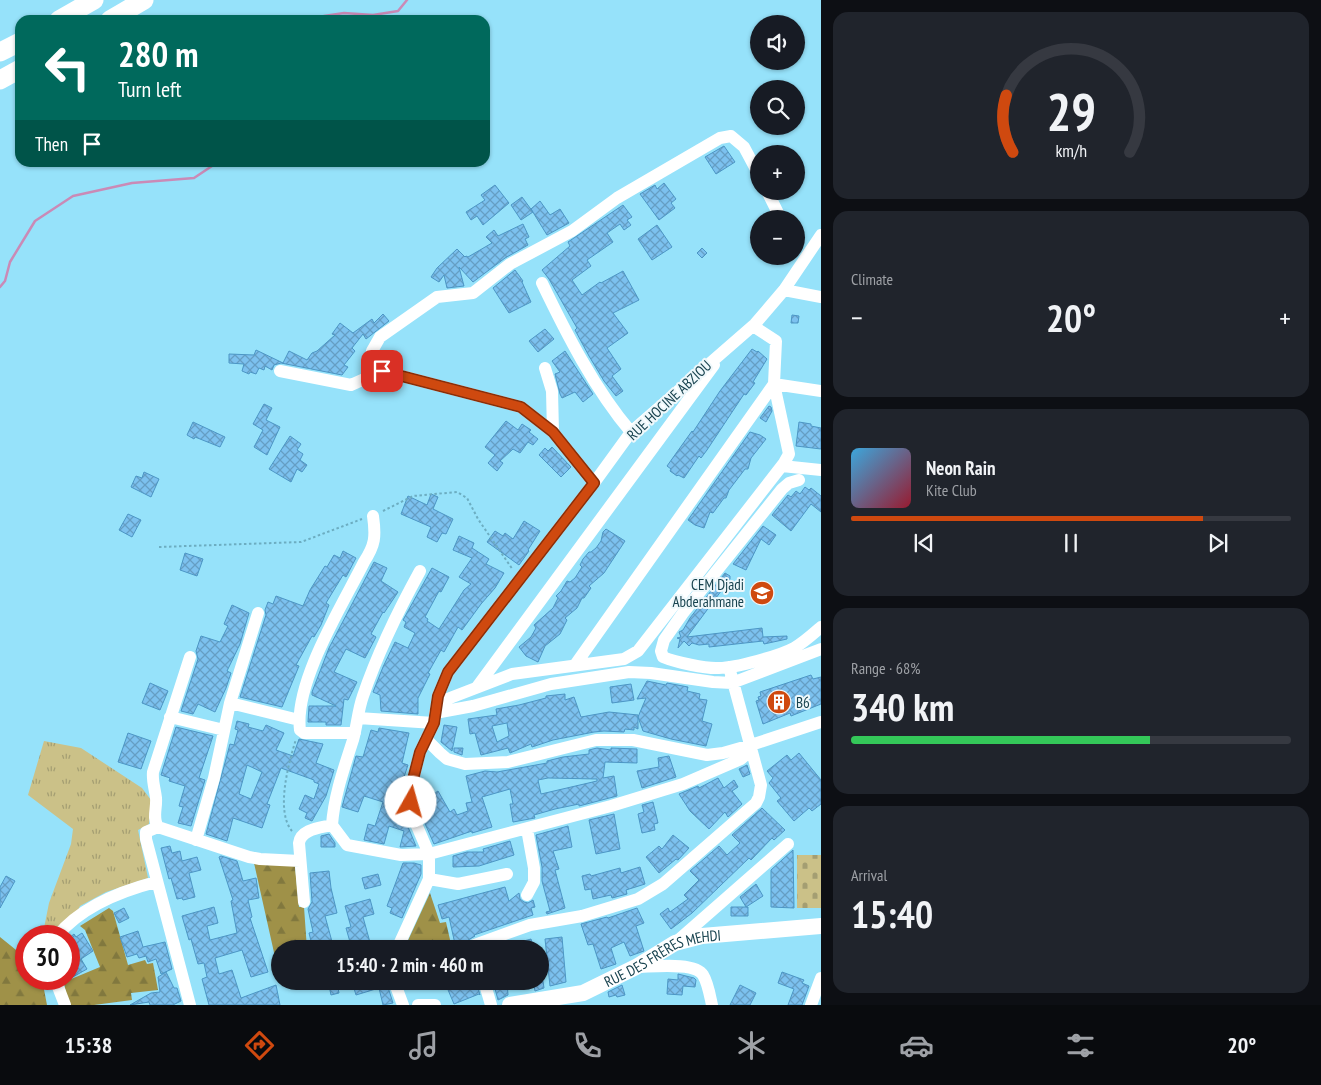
<!DOCTYPE html>
<meta charset="utf-8">
<style>
:root{--surface:#171b24;--page:#20242c;--text:#f1f3f6;--muted:#9ea1a6;--line:#363941;--accent:#cf490f}
body{margin:0;font-family:"PT Sans Narrow",sans-serif;background:var(--page);color:var(--text);height:100vh;display:flex;flex-direction:column;font-size:19px;white-space:nowrap}
*{box-sizing:border-box;margin:0}
p{font-size:16px;color:var(--muted)}
.icon{flex:none;width:28px;height:28px;fill:none;stroke:currentColor;stroke-width:2;stroke-linecap:round;stroke-linejoin:round}
.map{position:relative;flex:1;overflow:hidden}
.side{display:flex;flex-direction:column;gap:12px;padding:12px;background:#0d0f14;width:500px}
.side>*{flex:none}
.guide{position:absolute;left:15px;top:15px;width:475px;height:152px;border-radius:15px;box-shadow:0 1px 4px #0004;background:#00695c;color:#fff;overflow:hidden}
.buttons{position:absolute;left:750px;top:15px;display:grid;gap:10px}
.buttons a{display:grid;place-items:center;width:55px;height:55px;border-radius:50%;background:var(--surface);box-shadow:0 1px 4px #0004;font-size:25px}
.speed{position:absolute;left:15px;top:925px;display:flex;gap:10px;font-size:25px;font-weight:700;text-align:center}
.speed>*{display:grid;place-content:center;width:65px;height:65px;border-radius:50%;background:var(--surface);box-shadow:0 1px 4px #0004;line-height:1}
.speed .limit{border:8px solid #d22;background:#fff;color:#111}
.pin{position:absolute;display:grid;place-items:center;width:42px;height:42px;color:#fff;margin:-21px;border-radius:10px;box-shadow:0 2px 8px #0006}
.me{position:absolute;width:55px;margin:-28px;rotate:7deg;stroke-linejoin:round;filter:drop-shadow(0 0 4px #0008)}
.turn{display:flex;align-items:center;gap:18px;height:105px;padding:0 20px;font-size:22px}
.turn .icon{width:65px;height:65px;stroke-width:2.5}
.turn b{display:block;font-size:35px;line-height:42px}
.then{display:flex;align-items:center;height:48px;padding:0 20px;background:#0003;gap:10px;font-size:19px}
.big{font-size:38px;font-weight:700;line-height:1.1}
.side .card{flex:1;display:flex;flex-direction:column;justify-content:center;gap:8px;min-width:0;padding:0 18px;border-radius:15px;background:var(--page)}
.side .dial{align-items:center;gap:0}
.dial svg{height:130px;overflow:visible;fill:none;stroke:var(--line);stroke-width:7;stroke-linecap:round;text-anchor:middle}
.dial text{fill:var(--text);stroke:none}
.song{display:flex;align-items:center;gap:15px}
.cover{width:60px;height:60px;border-radius:8px;background:linear-gradient(135deg,hsl(200 70% 55%),hsl(350 70% 35%))}
.played{height:5px;border-radius:2px;background:linear-gradient(90deg,var(--accent) 80%,var(--line) 80%)}
.keys{display:flex;justify-content:space-around;direction:ltr}
.heat{display:flex;justify-content:space-between;align-items:center;font-size:28px;direction:ltr}
.charge{height:8px;border-radius:4px;background:linear-gradient(90deg,#34c759 68%,var(--line) 0)}
.trip{position:absolute;left:271px;top:940px;width:278px;height:50px;border-radius:25px;background:var(--surface);box-shadow:0 1px 4px #0004;font-weight:700;line-height:50px;text-align:center}
.tab-bar{display:flex;height:80px;justify-content:space-around;align-items:center;background:#090b0e;color:var(--muted)}
.tab-bar .icon{width:35px;height:35px}
.tab-bar .active{color:var(--accent)}
.tab-bar b{font-size:22px;color:var(--text)}
main{display:flex;flex:1;min-height:0}
.map>svg:first-child{display:block}
</style>
<main>
<div class="map">
<svg width="821" height="1005" viewBox="0 0 821 1005">
<defs>
<pattern id="grass-tufts" width="24" height="20" patternUnits="userSpaceOnUse" patternTransform="scale(1.25)"><rect width="24" height="20" fill="#cbc188"/><path d="M3 7l-1-3M5 7V3M7 7l1-3M15 17l-1-3M17 17v-4M19 17l1-3" fill="none" stroke="#a49e72"/></pattern>
<pattern id="forest-firs" width="22" height="20" patternUnits="userSpaceOnUse" patternTransform="scale(1.25)"><rect width="22" height="20" fill="#9f9148"/><path d="M5 1l3.5 6h-7zM16 11l3.5 6h-7z" fill="#81783e"/></pattern>
<pattern id="cemetery-stones" width="16" height="16" patternUnits="userSpaceOnUse" patternTransform="scale(1.25)"><rect width="16" height="16" fill="#cbc188"/><path d="M2 7V4a2 2 0 0 1 4 0v3zM10 15v-3a2 2 0 0 1 4 0v3z" fill="#a49e72"/></pattern>
<pattern id="building-cross-hatch" width="8" height="8" patternUnits="userSpaceOnUse" patternTransform="scale(1.25)"><rect width="8" height="8" fill="#7cc1ef"/><path d="M0 0l8 8M0 8l8-8" fill="none" stroke="#659ec4"/></pattern>
</defs>
<rect width="100%" height="100%" fill="#96e2fa"/>
<path fill="url(#grass-tufts)" d="M44,741L81,748L142,788L151,800L149,824L138,830L148,878L106,892L80,906L77,912L58,928L51,936H43V933L49,903L71,844L73,829L28,795Z"/>
<path fill="url(#forest-firs)" d="M254,863L295,866L299,907H304L307,949H280V956L275,957Z
M430,893L440,923L446,922L451,944L447,949H404Z
M109,908L113,911L128,965L145,960L147,964L153,963L158,990L131,993L132,1000L94,1005H68L64,982L100,967L85,930L80,926Z
M0,937L26,958V979H42L47,1005H0Z"/>
<path fill="url(#cemetery-stones)" d="M797,855H821V908H797Z"/>
<g fill="none" stroke-linecap="round" stroke-linejoin="round">
<path stroke="#ca8ab6" stroke-width="2.5" d="M322,20L324,16L344,13L373,15L398,11L407,0
M0,287L5,281L10,262L35,221L73,196L132,183L194,178L218,162"/>
</g>
<path fill="url(#building-cross-hatch)" stroke="#4c96c5" fill-rule="evenodd" d="M724,146L735,162L716,174L705,157Z
M664,183L676,199L671,203L675,208L659,220L640,194L655,185L657,189Z
M495,185L509,203L483,225L477,216L471,220L466,212L485,200L481,195Z
M522,197L533,212L521,220L511,205Z
M540,201L550,215L560,209L569,223L547,235L531,209Z
M623,205L632,217L627,220L631,225L624,230L620,224L607,233L613,242L587,260L591,266L572,280L582,295L600,282L601,283L623,271L639,300L613,313L628,333L607,348L621,369L612,376L623,391L616,396L604,381L589,356L575,330L577,328L549,279L542,270L570,246L568,242Z
M523,224L529,237L525,239L528,245L505,258L473,282L459,267L464,286L447,288L444,275L439,282L431,277L437,268L457,249L465,257L466,256L468,257L492,243L486,237L494,230L498,236Z
M657,225L672,247L652,260L638,239Z
M702,248L707,253L702,258L697,253Z
M515,270L523,281L522,282L531,302L509,313L493,288Z
M383,314L389,321L366,339L363,334L352,348L355,351L344,365L348,367L342,375L281,363L274,365L272,370L265,366L264,370L259,368L256,374L250,372L249,374L242,371L244,364L229,363V354L254,355L256,350L283,363L289,351L307,360L312,353L317,351L335,335L332,334L340,323L353,333L372,319L374,323Z
M792,315L799,316L798,323H791Z
M545,329L554,339L538,352L529,341Z
M752,349L757,352L758,351L767,359L753,382L755,383L746,395L744,394L707,450L701,458L699,456L684,478L678,475L677,476L670,471L671,469L667,466L692,431L693,432L720,391Z
M565,351L593,394L583,402L575,392L562,398L560,394L555,374L560,372L552,361Z
M264,404L272,408L266,420L280,427L267,455L254,447L263,430L253,424Z
M769,406L771,407L772,411L766,422L760,418Z
M506,421L518,430L522,424L531,430L529,432L538,439L533,445L528,442L520,453L513,449L500,461L503,463L497,471L488,463L495,455L485,447Z
M193,422L225,437L220,447L195,437L194,439L187,435Z
M799,422L811,424V426L821,428V449L796,446Z
M750,432L760,435L766,439L751,458L748,469H745L729,490L726,498H724L713,513L710,512L704,528L695,525L688,520Z
M290,436L301,444L297,450L303,454L300,460L307,465L302,472L297,469L291,482L269,469Z
M552,447L571,467L561,477L539,455L545,448L548,451Z
M144,472L159,479L151,497L131,487L136,476L142,478Z
M805,487L809,490L811,488L821,496V512L811,504L791,531L772,515L788,495L791,497L796,491L800,494Z
M431,494L438,497L433,509L453,519L446,534L442,533L437,542L427,537L431,527L401,514L408,496L427,505Z
M128,514L141,520L132,537L119,530Z
M524,521L540,531L528,550L529,551L519,565L487,542L495,531L503,536L505,533L513,539Z
M763,526L776,535L769,545L761,539L746,570L733,564Z
M606,529L625,541L604,573L589,586L591,588L584,598H582L577,608L565,618L567,620L560,634L545,646L538,662L526,656L519,647L531,637L536,628L534,625L553,608L558,598L556,596L561,591L567,581L570,582L575,578L582,567L580,565L583,559L589,552H591L596,548L601,541L603,532Z
M459,536L474,543L472,548L489,559L486,564L504,573L495,588L481,604L462,630L458,627L444,652L441,650L428,673L430,674L418,698V714L381,711L380,695L373,692L383,667L395,642L408,648L415,633L404,627L406,622L403,620L432,568L449,577L441,592L439,591L425,617L428,619L427,621L439,629L464,590L471,584L459,577L472,558L453,550Z
M343,551L356,558L346,577L343,575L326,603L329,605L321,625L314,637L312,636L296,665L299,666L282,707L240,697L266,615L265,610L268,602L273,604L276,596L303,606L310,590L325,566L327,567L334,555L340,558Z
M185,553L203,559L197,576L180,570Z
M374,562L387,568L381,581L398,592L384,613L383,612L371,634L376,637L365,658L346,649L334,672L357,682L348,700L344,699L341,725H326V722H308L309,706H336L312,695V692L329,648Z
M725,573L730,576V579L687,637L762,628L763,637L787,636V639L764,644L763,641L709,647V644L699,645L692,643L689,646L684,641L678,648L680,639L677,638L681,637L679,632L683,630L690,618Z
M232,605L249,613L240,644L227,671L231,673L226,688L215,712L198,704L193,714L181,711L198,659L196,651L201,636L220,642L228,626L224,624Z
M811,675L813,679L821,677V704L791,716L790,713L763,724L756,701L759,700L758,697L761,696L760,692Z
M647,681L666,685L667,683L688,687L687,691L700,694L699,699L707,700L702,721L712,724L706,746L671,739L643,731L638,717V729L634,727V730L625,729L624,732L604,731L594,732L553,740L532,747L531,744L510,753L508,748L481,755L475,733L470,734L468,719L497,715L496,709L519,705L546,698V696L565,694V700L574,697L581,717L609,712L638,715V717L646,698L637,699ZM507,723L509,736L497,742L492,726Z
M150,683L168,691L160,710L142,703Z
M631,684L634,700L612,703L610,687Z
M237,721L249,724L248,727L263,731L266,725L284,733L276,750L293,756L299,739L323,744L316,763L334,770L326,796L312,821L305,818L307,813L299,809L305,795L314,799L319,784L314,782V780L281,768L267,804L270,805L262,828L233,818L227,841L206,834L230,744L234,745L238,730L235,729ZM247,765L262,772L251,799L239,794Z
M444,725L457,727L452,751L441,742Z
M176,727L213,736L199,778L205,780L191,826L178,823L183,807L179,806L185,786L169,781L170,778L161,775Z
M379,728L409,733L402,763L408,765L395,804L403,806V815L416,846L400,847L404,831L389,826L384,844L364,840L368,824L375,826L383,802L364,796L358,812L342,807L356,756L363,757L371,730L378,732Z
M128,733L151,741L141,769L118,762Z
M454,748H463L462,755L454,752Z
M597,748L611,750V748L637,749V763L605,762L603,778L614,776L617,796L579,806V804L555,809L534,815L535,818L513,822L510,804H513L510,789L482,797L492,827L472,833V831L434,844L419,810L418,792L420,788L424,787L429,788L432,795L438,791L450,812L454,809L457,815L468,811L466,803L472,802L466,776L485,771L497,772L547,763V761L563,757L589,754V750ZM548,778L597,779V781L541,794L538,780Z
M799,753L821,780V804L812,811L809,808L794,821L777,801L781,798L769,783L773,778L767,771L787,755L791,760Z
M669,756L676,777L642,788L637,771L659,767L658,758Z
M747,765L750,774L743,777L739,769Z
M718,778L724,788L734,780L738,787L732,791L742,804L728,817L725,812L709,829L690,811L679,794L698,786L699,788Z
M653,802L658,823L654,824L655,830L642,833L638,814L644,812L642,805Z
M762,808L785,830L774,840L772,838L751,860L749,858L692,913L671,929L660,914L668,908L670,912L688,899L684,895L699,880L690,871L719,846L727,855L740,843L732,835Z
M614,814L620,849L596,854L589,820Z
M568,826L572,847L553,851L559,869L555,870L565,908L547,914L546,912L550,911L542,881V867L536,835Z
M329,834L335,843V847H321V836Z
M673,835L689,848L678,860L676,859L659,873L646,857L659,846L662,849Z
M510,841L514,855L479,866L453,867V856L467,852H484L483,849Z
M170,846L172,853L180,851L182,861L197,857L201,870L189,873L195,897L183,900L182,898L177,899L171,878L169,879L161,848Z
M793,850L794,908L771,907V870Z
M221,856L237,861L243,881L256,878L259,898L248,900L252,917L250,918L268,972L251,977L242,950L215,958L219,974L232,970L241,998L276,985L280,1005H209L202,979L207,977L204,963L198,964L191,939L189,940L182,916L214,907L218,923L207,926L210,940L237,933L231,901L233,900L219,857Z
M403,863H414L421,865V874L402,918L390,913L392,908L387,906Z
M640,867L645,884L626,890L627,894L612,898L611,895L593,899L591,889L585,890L582,876L590,874L591,876L620,868L621,873Z
M329,871L331,888L337,913L325,916L334,949H313L309,933L313,932L308,909L312,902L310,873Z
M378,874L381,885L365,889L362,878Z
M6,876L15,881L0,908V887Z
M756,884L763,896L746,907L740,897Z
M505,887L509,901L519,893L520,899L524,902L528,903L533,900L535,907L531,908L533,915L474,935L475,936L465,942L455,944L449,917L442,919L438,905Z
M370,899L374,914L363,917L371,946L360,949H352L346,928L351,927L345,906Z
M731,907H748V916H731Z
M124,908L129,918L119,923L114,913Z
M637,908L644,923L636,926L644,951L630,956L624,942L611,948L616,964L601,969L593,944L588,945L581,924L607,917L608,918Z
M138,931L143,947L165,942L172,969L161,974L156,959L148,962L146,956L139,958L137,954L127,957L120,937Z
M82,933L93,951L81,959L87,969L71,978L69,974V964L77,959L69,948V938L74,934L76,937Z
M562,937L566,982L550,986L545,939Z
M531,939L534,949H503L502,947Z
M166,972L174,988H177L181,1001L173,1005H150L149,1002L130,1005L151,993L160,992L158,977Z
M782,972L804,980L802,983L809,986L802,1005H788L794,989L778,983Z
M678,974L694,978L696,980L695,987L683,986L682,995L667,994L668,979L678,980Z
M328,981H386L393,1003L383,1005L379,988L356,995L353,985L338,988L339,993L331,995Z
M454,981H476L480,995L479,994L454,1004L446,985Z
M493,981H507L508,995L498,1000Z
M533,981H543L544,988L535,991Z
M622,985L625,995L617,997L616,995L609,997L608,992Z
M740,985L756,993L750,1005H730Z"/>
<g fill="none" stroke-linecap="round" stroke-linejoin="round">
<path stroke="#6cadc1" stroke-width="2" stroke-dasharray="2.5 2.5" stroke-linecap="butt" d="M383,511L413,496L457,492L467,498L478,519L513,570
M159,547L301,542L362,519
M292,831C275,811 289,762 296,739"/>
<path stroke="#fff" stroke-width="12" d="M767,191L781,219
M542,283C566,333 595,390 631,432
M784,290L821,297
M545,368L552,391L553,432
M280,371L351,385L382,371L521,407L553,432L594,483
M382,371L372,358V351L380,337L437,297L473,293L510,264L572,231L617,198L720,138L731,136L744,147L759,175
M782,466L821,470
M799,480L789,483L782,489L683,613L664,640L661,651L663,657C675,662 706,669 719,668C735,668 779,656 794,648C803,643 813,634 821,627
M420,571C398,611 378,652 363,696C358,710 357,726 353,740C344,768 334,796 332,825L347,845L401,855L429,854L611,806L683,784L741,759L747,754L751,745
M190,657L153,772C152,781 155,789 156,798C157,808 152,818 158,827L249,857L260,859L300,861
M575,665L774,384L821,391
M477,687L714,365
M230,703L299,720
M437,703L512,674L624,659L638,651L784,463L789,454L774,384L776,341L753,326
M435,713L473,706L551,684L629,672L651,673L713,682L732,683L821,649
M170,717L224,730
M358,718L434,723
M355,733H304L300,730C294,682 342,606 364,562C375,545 376,537 373,516
M426,739L440,753L447,759L465,764L508,762L596,740H633L707,755L723,753L751,745L821,722
M158,827L146,832V839L190,1005
M527,829L534,868V882L527,895
M196,840L214,778L230,703L258,613
M429,879L458,884L507,874
M304,902L299,843C301,829 320,828 332,825
M57,936C81,907 121,891 156,882
M675,943L788,844
M397,949L429,879V854L411,812L410,791L420,752L434,723L438,696L448,672L594,483L631,432L755,324L784,290L821,235
M473,949L472,946L530,925L582,916L638,899L663,884L756,803L759,797L761,785L729,667
M636,967C651,967 695,961 703,975C708,983 710,996 712,1005
M55,979L65,1005
M394,981L403,1005
M484,981L491,1005
M418,1005H435
M811,1005L821,978"/>
<path stroke="#fff" stroke-width="16" id="s1" d="M510,1005L583,993L636,967L675,943L702,936L821,926"/>
<path stroke="#fff" stroke-width="19" d="M59,20L94,0
M110,20L144,0
M0,52L20,42
M0,80L20,69"/>
</g>
<g fill="none" stroke-linecap="round" stroke-linejoin="round">
<g stroke="#872f0a" stroke-width="12">
<path id="route" d="M382,371L521,407L553,432L594,483L448,672L438,696L434,723L420,752L410,791L411,802"/>
</g>
<use href="#route" stroke="#cf490f" stroke-width="9"/>
</g>
<defs>
<g id="school-disc" transform="scale(1.25)"><circle r="9.5" fill="#cf490f" stroke="#eff8fb"/><path d="M0-5L7-2L0 1L-7-2ZM-4 1L0 2.5L4 1V4Q0 6-4 4Z" fill="#fff"/></g>
<g id="building-disc" transform="scale(1.25)"><circle r="9.5" fill="#cf490f" stroke="#eff8fb"/><path d="M-4-6H4V6H1V3H-1V6H-4ZM-2.5-4.3h1.7v1.8h-1.7ZM.8-4.3h1.7v1.8H.8ZM-2.5-1h1.7V.8h-1.7ZM.8-1h1.7V.8H.8Z" fill="#fff"/></g>
</defs>
<g fill-rule="evenodd">
<use href="#school-disc" x="762" y="593"/>
<use href="#building-disc" x="779" y="702"/>
</g>
<g text-anchor="middle" dominant-baseline="central" stroke-width="4" stroke-linejoin="round" paint-order="stroke">
<g font-size="15" fill="#18434f" stroke="#eff8fb">
<text transform="translate(669 400) rotate(-43)">RUE HOCINE ABZIOU</text>
<text stroke="none"><textPath href="#s1" startOffset="162">RUE DES FRÈRES MEHDI</textPath></text>
</g>
<g font-size="15" fill="#18434f" stroke="#eff8fb" text-anchor="end">
<text x="744" y="584">CEM Djadi<tspan x="744" dy="17">Abderahmane</tspan></text>
<text x="796" y="702" text-anchor="start">B6</text>
</g>
</g>
</svg>
<div class="buttons">
<a><svg class="icon" aria-label="sound" viewBox="0 0 24 24"><path d="M4 9h4l5-4v14l-5-4H4zM17 9q2 3 0 6"/></svg></a>
<a><svg class="icon" aria-label="search" viewBox="0 0 24 24"><circle cx="10" cy="10" r="6"/><path d="M15 15l6 6"/></svg></a>
<a>+</a>
<a>−</a>
</div>
<div class="speed"><div class="limit">30</div></div>
<div class="pin" style="left:382px;top:371px;background:#d93025"><svg class="icon" aria-label="arrive" viewBox="0 0 24 24"><path d="M6 21V4h12l-3 4 3 4H6"/></svg></div>
<svg class="me" style="left:411px;top:802px" viewBox="-20 -20 40 40"><circle r="19" fill="#fff"/><path d="M0-13L10 11 0 6-10 11z" fill="#cf490f"/></svg>
<div class="trip">15:40 · 2 min · 460 m</div>
<div class="guide">
<div class="turn"><svg class="icon" aria-label="left" viewBox="0 0 24 24"><path d="M17 20v-9H6M10 6l-5 5 5 5"/></svg><div><b>280 m</b>Turn left</div></div>
<div class="then">Then<svg class="icon" aria-label="arrive" viewBox="0 0 24 24"><path d="M6 21V4h12l-3 4 3 4H6"/></svg></div>
</div>
</div>
<section class="side">
<div class="card dial"><svg viewBox="0 0 100 80">
<path d="M14 69A42 42 0 1 1 86 69"/>
<path d="M14 69A42 42 0 0 1 10 34" stroke="#cf490f"/>
<text x="50" y="56" font-size="32" font-weight="700">29</text>
<text x="50" y="72" font-size="11">km/h</text>
</svg></div>
<div class="card"><p>Climate</p>
<div class="heat"><a>−</a><b class="big">20°</b><a>+</a></div>
</div>
<div class="card">
<div class="song"><i class="cover"></i><div><b>Neon Rain</b><p>Kite Club</p></div></div>
<div class="played"></div>
<div class="keys"><svg class="icon" aria-label="previous" viewBox="0 0 24 24"><path d="M18 5L8 12l10 7zM5 5v14"/></svg><svg class="icon" aria-label="pause" viewBox="0 0 24 24"><path d="M8 5v14M16 5v14"/></svg><svg class="icon" aria-label="next" viewBox="0 0 24 24"><path d="M6 5l10 7-10 7zM19 5v14"/></svg></div>
</div>
<div class="card"><p>Range · 68%</p><b class="big">340 km</b><div class="charge"></div></div>
<div class="card"><p>Arrival</p><b class="big">15:40</b></div>
</section>
</main>
<nav class="tab-bar">
<b>15:38</b>
<svg class="icon active" aria-label="directions" viewBox="0 0 24 24"><path d="M12 3l9 9-9 9-9-9zM9 14v-3h6M13 9l2 2-2 2"/></svg>
<svg class="icon" aria-label="music" viewBox="0 0 24 24"><path d="M9 18V5l10-2v13"/><circle cx="6" cy="18" r="3"/><circle cx="16" cy="16" r="3"/></svg>
<svg class="icon" aria-label="phone" viewBox="0 0 24 24"><path d="M5 4h4l2 5-3 2q2 4 5 5l2-3 5 2v4C11 20 4 13 5 4z"/></svg>
<svg class="icon" aria-label="climate" viewBox="0 0 24 24"><path d="M12 3v18M4 7l16 10M4 17L20 7"/></svg>
<svg class="icon" aria-label="car" viewBox="0 0 24 24"><path d="M5 17H2v-5l4-1 3-4h7l3 4 3 1v5h-3M9 17h6M6 11h13"/><circle cx="7" cy="17" r="2"/><circle cx="17" cy="17" r="2"/></svg>
<svg class="icon" aria-label="filters" viewBox="0 0 24 24"><path d="M4 7h16M4 17h16"/><circle cx="9" cy="7" r="2"/><circle cx="15" cy="17" r="2"/></svg>
<b>20°</b>
</nav>
